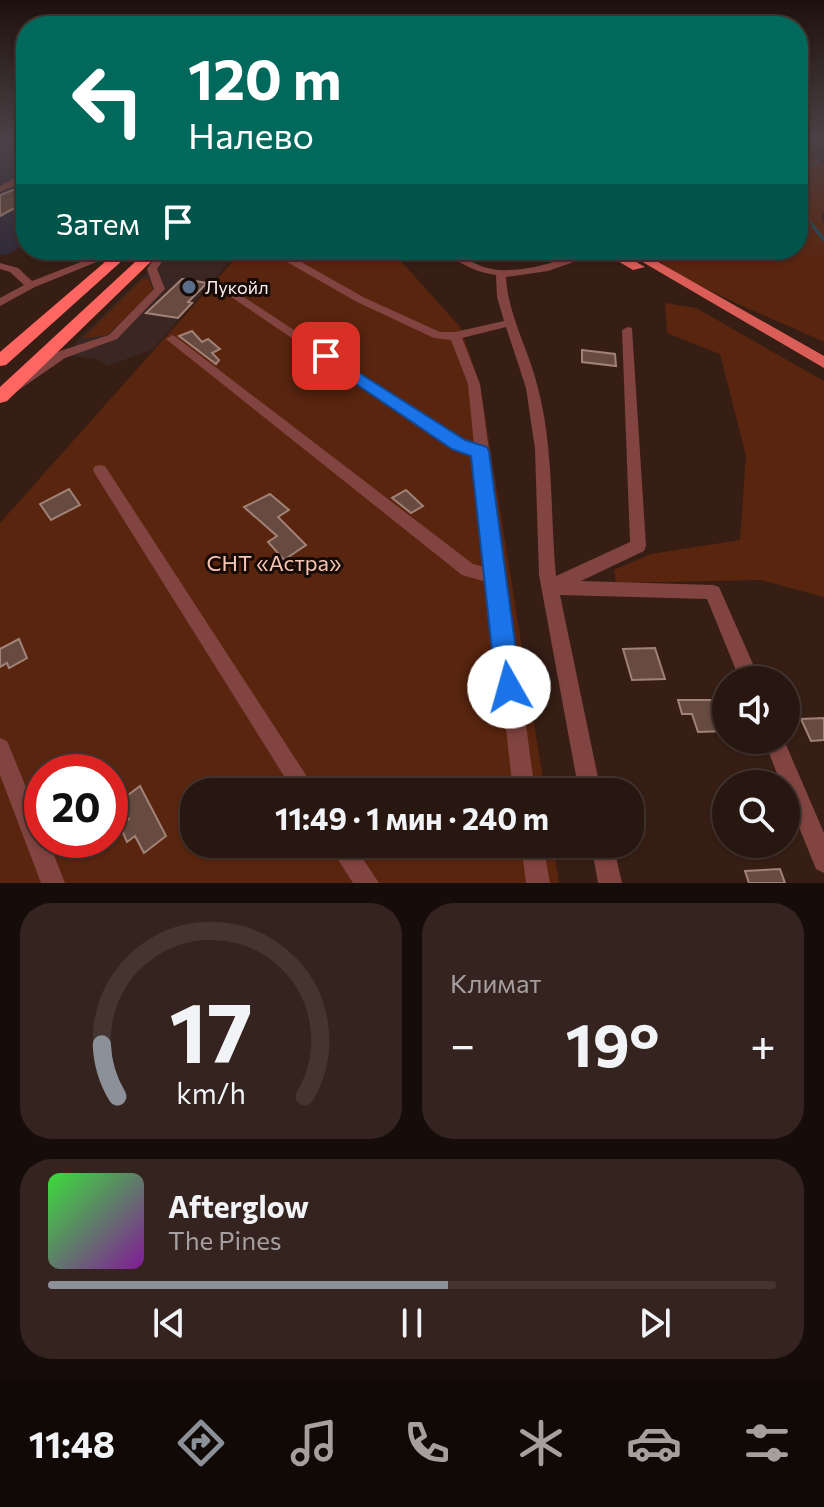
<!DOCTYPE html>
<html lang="ru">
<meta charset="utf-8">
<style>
:root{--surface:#281610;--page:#34231e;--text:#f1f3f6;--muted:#a59f9f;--line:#443530;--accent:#8c9099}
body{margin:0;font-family:Commissioner,sans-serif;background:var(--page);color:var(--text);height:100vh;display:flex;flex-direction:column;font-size:30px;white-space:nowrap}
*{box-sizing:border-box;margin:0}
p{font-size:26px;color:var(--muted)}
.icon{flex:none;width:44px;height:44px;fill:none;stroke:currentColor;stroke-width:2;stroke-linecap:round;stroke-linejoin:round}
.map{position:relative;height:883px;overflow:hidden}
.sheet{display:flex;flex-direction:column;gap:20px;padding:20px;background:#160c09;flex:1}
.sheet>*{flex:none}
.hud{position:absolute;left:16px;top:16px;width:792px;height:244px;border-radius:32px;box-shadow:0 2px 6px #0004,0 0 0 2px var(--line);background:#00695c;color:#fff;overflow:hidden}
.buttons{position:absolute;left:712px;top:666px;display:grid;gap:16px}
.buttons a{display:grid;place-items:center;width:88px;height:88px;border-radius:50%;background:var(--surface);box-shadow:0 2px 6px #0004,0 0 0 2px var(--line);font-size:40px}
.speed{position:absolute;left:24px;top:754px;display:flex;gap:16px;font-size:40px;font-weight:700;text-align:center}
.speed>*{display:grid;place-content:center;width:104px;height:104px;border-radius:50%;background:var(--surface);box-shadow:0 2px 6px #0004,0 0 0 2px var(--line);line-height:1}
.speed .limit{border:12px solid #d22;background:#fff;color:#111}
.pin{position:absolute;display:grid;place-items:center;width:68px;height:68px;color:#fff;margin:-34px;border-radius:16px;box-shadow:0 4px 12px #0006}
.me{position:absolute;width:88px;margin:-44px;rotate:353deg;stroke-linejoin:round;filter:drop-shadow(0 0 6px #0008)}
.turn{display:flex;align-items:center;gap:28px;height:168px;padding:0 40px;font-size:36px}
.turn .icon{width:104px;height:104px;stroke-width:2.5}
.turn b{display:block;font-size:56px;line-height:68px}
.then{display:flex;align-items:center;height:76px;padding:0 40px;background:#0003;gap:16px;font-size:30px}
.big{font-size:60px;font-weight:700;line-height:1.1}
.sheet .card{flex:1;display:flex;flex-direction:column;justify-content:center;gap:12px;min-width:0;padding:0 28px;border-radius:32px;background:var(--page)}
.sheet .dial{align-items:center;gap:0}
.dial svg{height:208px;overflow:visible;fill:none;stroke:var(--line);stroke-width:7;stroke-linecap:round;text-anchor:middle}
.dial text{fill:var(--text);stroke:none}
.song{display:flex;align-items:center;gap:24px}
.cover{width:96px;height:96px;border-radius:12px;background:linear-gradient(135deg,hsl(120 70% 55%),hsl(290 70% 35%))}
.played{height:8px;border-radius:4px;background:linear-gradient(90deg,var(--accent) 55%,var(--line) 55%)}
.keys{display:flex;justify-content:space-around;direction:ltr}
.heat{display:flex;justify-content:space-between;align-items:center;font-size:44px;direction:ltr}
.sheet .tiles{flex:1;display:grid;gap:20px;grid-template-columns:1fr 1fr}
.card:last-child{grid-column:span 2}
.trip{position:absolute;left:180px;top:778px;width:464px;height:80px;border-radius:32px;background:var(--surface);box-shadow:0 2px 6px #0004,0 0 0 2px var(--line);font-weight:700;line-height:80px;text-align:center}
.tabs{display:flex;height:128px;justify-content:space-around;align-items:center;background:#100906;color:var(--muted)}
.tabs .icon{width:56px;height:56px}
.tabs .selected{color:var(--accent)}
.tabs b{font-size:36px;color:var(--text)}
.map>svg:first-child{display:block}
</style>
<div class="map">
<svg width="824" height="883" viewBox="0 0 824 883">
<rect width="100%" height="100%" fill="#361e15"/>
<path fill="#3a2724" d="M169,256L228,263L153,349L108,366L97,359L73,356L76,342L142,277Z"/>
<path fill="#302938" d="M0,139H26V243L6,255L0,254Z"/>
<path fill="#59250f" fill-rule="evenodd" d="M798,153L824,163V209L821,218L824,224V342C791,326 666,277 650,253V250H675L702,262L708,260L707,250H798Z
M243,250H391L460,327L480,384L545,792H194V844H553L559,883H0V523ZM42,772H110V840H42Z
M148,278L154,291L112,331L105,336L83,338L142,279Z
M665,303L696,308L824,381V597L761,580L616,583L614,570L651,554L740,540L746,456L720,354L667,333Z"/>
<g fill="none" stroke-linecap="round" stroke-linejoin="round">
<path stroke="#1f4a56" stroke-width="2" d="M798,175L824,157
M798,205L815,228"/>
<path stroke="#1f4a56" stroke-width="3" d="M813,226L824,240"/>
</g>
<path fill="#674b40" stroke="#a18276" stroke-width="2" d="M26,185V202L0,216V195Z
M182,279L207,283L188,302L192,303L178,318L146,313Z
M192,331L202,342L208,339L220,349L212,353L219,360L216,364L179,336Z
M582,350L615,354L616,366L582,362Z
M69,489L80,505L51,520L40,504Z
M406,490L423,506L411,513L392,498Z
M270,494L289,510L278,517L306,545L284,560L268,542L277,536L244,507Z
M19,639L27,658L9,668L7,663L0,667V649Z
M655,648L665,679L632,680L623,649Z
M678,700H726V731L698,732L692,714H682Z
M824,718V740L811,741L801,719Z
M140,786L166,836L144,853L135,836L127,842L120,826L129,819L120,801Z
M780,869L785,883H749L745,871Z"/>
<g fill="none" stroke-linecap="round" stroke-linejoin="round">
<path fill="#814440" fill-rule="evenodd" d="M17,177H26V181L0,192V186Z
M112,250H126L35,287L0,306V298L24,285L10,272L0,269V263L18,268L32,281Z
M160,250H170L157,269L165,289L117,339L65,358L0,403V393L57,352L109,335L154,289L147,269Z
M272,250H280L365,298L440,332H455L504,321L497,297L496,275C475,272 459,264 444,250C457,250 461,256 472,262C484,268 496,271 509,270C545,270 575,250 608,250L548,271L506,277C508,316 529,350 538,388C554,449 550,514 556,576L630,542L622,330L628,327L632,328L646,546L644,551L581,581L713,585L719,587L760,680H740L707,599L560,595L601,792H579L539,575L535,449L526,388L506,327L462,338L480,384L535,792H513L490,583L462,575L166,339L172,335L176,337L473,564L488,568L476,456L453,447L215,286L220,283L224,284L463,441L474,445L468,384L451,340L434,338L357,302L273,254Z
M100,465L105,466L317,792H294L95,474L93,470L95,466Z
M0,738L7,741L42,826V840H48L65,883H41L0,775Z
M764,740H784L824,833V873L816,869L786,795V784H781Z
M328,844H353L379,883H353Z
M521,844H543L550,883H526Z
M591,844H613L622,883H598Z"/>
<path fill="#db5d58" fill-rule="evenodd" d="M599,250H615L645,267L633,270Z
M622,250H637L824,356V368Z"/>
<path fill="#ff6661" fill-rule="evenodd" d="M119,250H134L6,365L0,366V352Z
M148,250H163L7,401L0,403V387Z"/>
</g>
<linearGradient id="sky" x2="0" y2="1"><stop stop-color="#1e100c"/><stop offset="0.53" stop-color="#4c4146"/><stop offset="1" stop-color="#4c4146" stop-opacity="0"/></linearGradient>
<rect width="824" height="262" fill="url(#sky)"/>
<path fill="#1a73e8" stroke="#114b97" stroke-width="2" d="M326,352L465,440L487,447L489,452L521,687L518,695L509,699L500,695L496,687L471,456L452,449L321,360V353Z"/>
<circle fill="#5c6f8a" stroke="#160b07" stroke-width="3" cx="189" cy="287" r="8"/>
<g text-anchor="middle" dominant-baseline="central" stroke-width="6" stroke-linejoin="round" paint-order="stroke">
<g font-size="18" fill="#fef0eb" stroke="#160b07" text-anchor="start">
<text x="205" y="287">Лукойл</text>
</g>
<g font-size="22" fill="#f7c4b2" stroke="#160b07">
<text x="274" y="562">СНТ «Астра»</text>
</g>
</g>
</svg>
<div class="buttons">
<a><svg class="icon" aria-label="sound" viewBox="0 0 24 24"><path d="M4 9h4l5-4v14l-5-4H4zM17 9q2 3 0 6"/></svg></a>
<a><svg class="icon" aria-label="search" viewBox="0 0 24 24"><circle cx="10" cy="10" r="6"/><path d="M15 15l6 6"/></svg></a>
</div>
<div class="speed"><div class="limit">20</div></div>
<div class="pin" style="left:326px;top:356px;background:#d93025"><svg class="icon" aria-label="arrive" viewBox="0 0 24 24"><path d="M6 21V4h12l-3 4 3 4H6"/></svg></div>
<svg class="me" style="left:509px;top:687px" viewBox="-20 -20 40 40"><circle r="19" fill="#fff"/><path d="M0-13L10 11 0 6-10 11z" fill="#1a73e8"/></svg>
<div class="trip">11:49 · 1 мин · 240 m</div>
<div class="hud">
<div class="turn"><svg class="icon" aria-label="left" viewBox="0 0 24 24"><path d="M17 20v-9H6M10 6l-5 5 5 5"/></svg><div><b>120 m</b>Налево</div></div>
<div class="then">Затем<svg class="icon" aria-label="arrive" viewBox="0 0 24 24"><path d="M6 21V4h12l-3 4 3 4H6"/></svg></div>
</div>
</div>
<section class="sheet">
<div class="tiles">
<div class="card dial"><svg viewBox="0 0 100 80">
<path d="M14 69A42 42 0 1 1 86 69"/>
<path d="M14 69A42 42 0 0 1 8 49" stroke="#8c9099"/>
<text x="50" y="56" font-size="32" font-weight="700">17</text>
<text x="50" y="72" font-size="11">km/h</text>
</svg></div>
<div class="card"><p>Климат</p>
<div class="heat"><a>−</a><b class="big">19°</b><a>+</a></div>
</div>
<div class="card">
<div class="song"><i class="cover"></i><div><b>Afterglow</b><p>The Pines</p></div></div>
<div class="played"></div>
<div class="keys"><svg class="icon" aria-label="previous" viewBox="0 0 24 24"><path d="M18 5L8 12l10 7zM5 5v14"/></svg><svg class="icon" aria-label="pause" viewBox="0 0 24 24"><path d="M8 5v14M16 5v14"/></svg><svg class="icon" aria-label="next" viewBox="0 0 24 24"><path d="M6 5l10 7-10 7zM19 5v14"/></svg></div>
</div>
</div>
</section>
<nav class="tabs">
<b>11:48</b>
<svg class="icon selected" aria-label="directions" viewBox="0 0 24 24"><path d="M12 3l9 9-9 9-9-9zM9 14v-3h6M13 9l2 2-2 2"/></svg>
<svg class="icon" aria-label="music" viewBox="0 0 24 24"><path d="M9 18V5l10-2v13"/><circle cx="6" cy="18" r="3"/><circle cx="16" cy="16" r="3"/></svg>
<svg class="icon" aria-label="phone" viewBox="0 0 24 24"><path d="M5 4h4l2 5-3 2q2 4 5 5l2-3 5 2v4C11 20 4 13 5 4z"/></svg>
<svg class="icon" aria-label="climate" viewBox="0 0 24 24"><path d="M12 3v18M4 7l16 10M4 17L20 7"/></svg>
<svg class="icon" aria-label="car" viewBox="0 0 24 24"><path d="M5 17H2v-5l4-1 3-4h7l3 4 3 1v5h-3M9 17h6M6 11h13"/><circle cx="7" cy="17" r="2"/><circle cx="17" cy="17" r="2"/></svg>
<svg class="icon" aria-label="filters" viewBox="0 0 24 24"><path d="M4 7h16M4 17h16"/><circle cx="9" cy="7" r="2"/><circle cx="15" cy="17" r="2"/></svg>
</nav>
